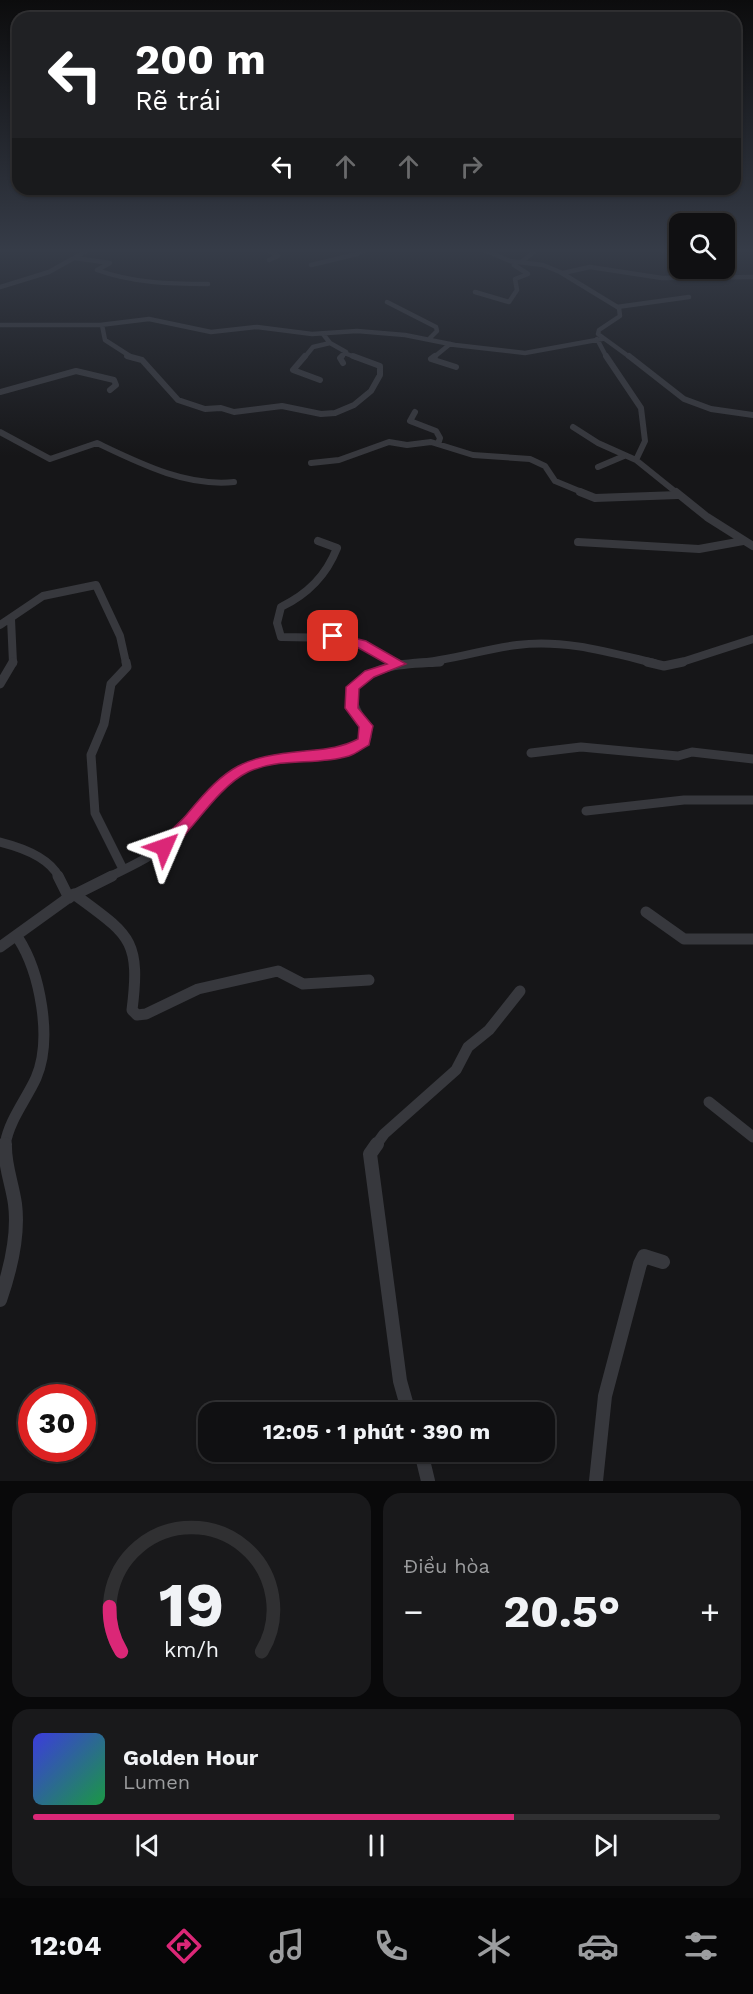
<!DOCTYPE html>
<html lang="vi">
<meta charset="utf-8">
<style>
:root{--surface:#101012;--page:#19191b;--text:#f1f3f6;--muted:#9c9d9f;--line:#303032;--accent:#db2777}
body{margin:0;font-family:"Work Sans",sans-serif;background:var(--page);color:var(--text);height:100vh;display:flex;flex-direction:column;font-size:22px;white-space:nowrap}
*{box-sizing:border-box;margin:0}
p{font-size:20px;color:var(--muted)}
.icon{flex:none;width:33px;height:33px;fill:none;stroke:currentColor;stroke-width:2;stroke-linecap:round;stroke-linejoin:round}
.map{position:relative;height:1481px;overflow:hidden}
.details{display:flex;flex-direction:column;gap:12px;padding:12px;background:#09090a;flex:1}
.details>*{flex:none}
.guide{position:absolute;left:12px;top:12px;width:729px;height:183px;border-radius:18px;box-shadow:0 2px 4px #0004,0 0 0 2px var(--line);background:#202124;color:#fff;overflow:hidden}
.controls{position:absolute;left:669px;top:213px;display:grid;gap:12px}
.controls a{display:grid;place-items:center;width:66px;height:66px;border-radius:12px;background:var(--surface);box-shadow:0 2px 4px #0004,0 0 0 2px var(--line);font-size:30px}
.speed{position:absolute;left:18px;top:1384px;display:flex;gap:12px;font-size:30px;font-weight:700;text-align:center}
.speed>*{display:grid;place-content:center;width:78px;height:78px;border-radius:50%;background:var(--surface);box-shadow:0 2px 4px #0004,0 0 0 2px var(--line);line-height:1}
.speed .limit{border:9px solid #d22;background:#fff;color:#111}
.pin{position:absolute;display:grid;place-items:center;width:51px;height:51px;color:#fff;margin:-26px;border-radius:12px;box-shadow:0 3px 9px #0006}
.me{position:absolute;width:66px;margin:-33px;rotate:47deg;stroke-linejoin:round;filter:drop-shadow(0 0 4px #0008)}
.turn{display:flex;align-items:center;gap:21px;height:126px;padding:0 24px;font-size:27px}
.turn .icon{width:78px;height:78px;stroke-width:2.5}
.turn b{display:block;font-size:42px;line-height:51px}
.lanes{display:flex;align-items:center;height:57px;padding:0 24px;background:#0003;justify-content:center;gap:30px;direction:ltr}
.lanes .off{opacity:.35}
.big{font-size:45px;font-weight:700;line-height:1.1}
.details .tile{flex:1;display:flex;flex-direction:column;justify-content:center;gap:9px;min-width:0;padding:0 21px;border-radius:18px;background:var(--page)}
.details .dial{align-items:center;gap:0}
.dial svg{height:156px;overflow:visible;fill:none;stroke:var(--line);stroke-width:7;stroke-linecap:round;text-anchor:middle}
.dial text{fill:var(--text);stroke:none}
.song{display:flex;align-items:center;gap:18px}
.cover{width:72px;height:72px;border-radius:9px;background:linear-gradient(135deg,hsl(240 70% 55%),hsl(140 70% 35%))}
.played{height:6px;border-radius:3px;background:linear-gradient(90deg,var(--accent) 70%,var(--line) 70%)}
.keys{display:flex;justify-content:space-around;direction:ltr}
.heat{display:flex;justify-content:space-between;align-items:center;font-size:33px;direction:ltr}
.details .tiles{flex:1;display:grid;gap:12px;grid-template-columns:1fr 1fr}
.tile:last-child{grid-column:span 2}
.trip{position:absolute;left:198px;top:1402px;width:357px;height:60px;border-radius:18px;background:var(--surface);box-shadow:0 2px 4px #0004,0 0 0 2px var(--line);font-weight:700;line-height:60px;text-align:center}
.tabs{display:flex;height:96px;justify-content:space-around;align-items:center;background:#060607;color:var(--muted)}
.tabs .icon{width:42px;height:42px}
.tabs .selected{color:var(--accent)}
.tabs b{font-size:27px;color:var(--text)}
.map>svg:first-child{display:block}
</style>
<div class="map">
<svg width="753" height="1481" viewBox="0 0 753 1481">
<rect width="100%" height="100%" fill="#161618"/>
<g fill="none" stroke-linecap="round" stroke-linejoin="round">
<path stroke="#37383d" stroke-width="4.5" d="M267,249L278,256L269,260
M482,249L510,261L543,265L560,272L619,308L620,316L599,330L598,334L631,358
M654,249L680,253
M75,258L110,263L97,270C133,283 170,284 208,284
M521,262L538,249
M311,265L357,254L366,249
M563,273L590,267L662,278L753,277
M0,287L49,272L90,249
M475,292L509,302L517,290L515,279L528,274L514,265
M387,302L436,327L437,331L429,339
M617,307L689,297
M0,325H100L149,319L211,332L257,327L312,334L357,331L405,335L455,345L525,353L602,339
M102,325L105,340L133,358
M597,339L607,358
M330,343L346,352L340,358
M347,354L357,358
M304,358L313,347L330,343L323,334
M433,358L450,344"/>
<path stroke="#37383d" stroke-width="6" d="M127,356L142,360L178,400L205,409L221,408L234,412L282,406L321,414L335,413L354,405L371,391L380,375V366L353,356
M305,356L293,370L320,380
M342,356L340,358L343,363
M435,356L431,359L456,367
M606,356L641,408L645,441L636,460L677,493
M629,356L684,399L711,409L753,415
M0,392L76,371L114,380L116,385L110,390
M415,412L410,421L436,431L440,438L438,444
M573,427L598,443L636,460
M0,432L50,459L97,443C139,463 186,487 234,482
M311,463L339,460L389,442L407,445L431,442L473,455L530,459L545,466L555,481L584,493
M598,467L624,456"/>
<path stroke="#37383d" stroke-width="8" d="M580,492L595,498L678,495
M676,492L707,517L753,546
M318,541L337,548C326,576 308,594 281,607L277,623L281,637L340,638L365,646L397,663
M578,542L699,549L743,541
M11,619L13,663
M0,625L43,596L96,585L120,636L126,663
M416,663C451,661 483,649 517,645C564,639 608,652 654,663
M679,663L753,639"/>
<path stroke="#37383d" stroke-width="9" d="M394,662L397,663
M647,662L664,666L683,662
M0,684L13,662
M531,753L581,747L678,756L692,752L753,759
M586,811L684,800H753
M0,842C20,847 49,857 59,877
M123,869L95,813L91,755L104,724L111,684L127,667L126,662
M109,877C134,865 159,853 179,834C200,812 216,783 244,769C281,749 336,768 367,737C365,720 352,709 351,692C372,662 407,664 440,662"/>
<path stroke="#37383d" stroke-width="11" d="M58,876L69,898
M74,894C129,935 141,938 132,1010L137,1015L146,1014L198,989L278,971L303,984L369,980
M646,912L684,939H753
M0,947L68,898L112,876
M709,1102L753,1137
M5,1145C9,1120 26,1100 36,1078C53,1039 40,972 18,938
M376,1145L384,1134L456,1070L468,1047L489,1030L520,991"/>
<path stroke="#37383d" stroke-width="14" d="M377,1144L370,1154L400,1381L409,1413
M0,1300C10,1271 19,1235 15,1204C12,1183 4,1164 5,1144
M421,1452L428,1481
M596,1481L605,1396L640,1264L644,1256L663,1262"/>
</g>
<linearGradient id="sky" x2="0" y2="1"><stop stop-color="#0c0c0d"/><stop offset="0.55" stop-color="#363c48"/><stop offset="1" stop-color="#363c48" stop-opacity="0"/></linearGradient>
<rect width="753" height="456" fill="url(#sky)"/>
<path fill="#db2777" stroke="#8e194d" stroke-width="1.5" d="M333,633L366,641L406,664L374,677L359,689L358,708L373,726L369,745C363,748 356,754 349,756C316,766 280,757 248,772C219,786 194,828 170,851H159L157,847C163,834 179,825 188,813C228,765 242,757 305,751C324,749 341,748 358,739L359,727L345,708L346,687L365,671L387,664L357,647L328,639L327,636Z"/>
</svg>
<div class="controls">
<a><svg class="icon" aria-label="search" viewBox="0 0 24 24"><circle cx="10" cy="10" r="6"/><path d="M15 15l6 6"/></svg></a>
</div>
<div class="speed"><div class="limit">30</div></div>
<div class="pin" style="left:333px;top:636px;background:#d93025"><svg class="icon" aria-label="arrive" viewBox="0 0 24 24"><path d="M6 21V4h12l-3 4 3 4H6"/></svg></div>
<svg class="me" style="left:164px;top:847px" viewBox="-20 -20 40 40"><path d="M0-17L14 15 0 8-14 15z" fill="#db2777" stroke="#fff" stroke-width="4"/></svg>
<div class="trip">12:05 · 1 phút · 390 m</div>
<div class="guide">
<div class="turn"><svg class="icon" aria-label="left" viewBox="0 0 24 24"><path d="M17 20v-9H6M10 6l-5 5 5 5"/></svg><div><b>200 m</b>Rẽ trái</div></div>
<div class="lanes"><svg class="icon" aria-label="left" viewBox="0 0 24 24"><path d="M17 20v-9H6M10 6l-5 5 5 5"/></svg><svg class="icon off" aria-label="ahead" viewBox="0 0 24 24"><path d="M12 20V5M6 11l6-6 6 6"/></svg><svg class="icon off" aria-label="ahead" viewBox="0 0 24 24"><path d="M12 20V5M6 11l6-6 6 6"/></svg><svg class="icon off" aria-label="right" viewBox="0 0 24 24"><path d="M7 20v-9h11M14 6l5 5-5 5"/></svg></div>
</div>
</div>
<section class="details">
<div class="tiles">
<div class="tile dial"><svg viewBox="0 0 100 80">
<path d="M14 69A42 42 0 1 1 86 69"/>
<path d="M14 69A42 42 0 0 1 8 46" stroke="#db2777"/>
<text x="50" y="56" font-size="32" font-weight="700">19</text>
<text x="50" y="72" font-size="11">km/h</text>
</svg></div>
<div class="tile"><p>Điều hòa</p>
<div class="heat"><a>−</a><b class="big">20.5°</b><a>+</a></div>
</div>
<div class="tile">
<div class="song"><i class="cover"></i><div><b>Golden Hour</b><p>Lumen</p></div></div>
<div class="played"></div>
<div class="keys"><svg class="icon" aria-label="previous" viewBox="0 0 24 24"><path d="M18 5L8 12l10 7zM5 5v14"/></svg><svg class="icon" aria-label="pause" viewBox="0 0 24 24"><path d="M8 5v14M16 5v14"/></svg><svg class="icon" aria-label="next" viewBox="0 0 24 24"><path d="M6 5l10 7-10 7zM19 5v14"/></svg></div>
</div>
</div>
</section>
<nav class="tabs">
<b>12:04</b>
<svg class="icon selected" aria-label="directions" viewBox="0 0 24 24"><path d="M12 3l9 9-9 9-9-9zM9 14v-3h6M13 9l2 2-2 2"/></svg>
<svg class="icon" aria-label="music" viewBox="0 0 24 24"><path d="M9 18V5l10-2v13"/><circle cx="6" cy="18" r="3"/><circle cx="16" cy="16" r="3"/></svg>
<svg class="icon" aria-label="phone" viewBox="0 0 24 24"><path d="M5 4h4l2 5-3 2q2 4 5 5l2-3 5 2v4C11 20 4 13 5 4z"/></svg>
<svg class="icon" aria-label="climate" viewBox="0 0 24 24"><path d="M12 3v18M4 7l16 10M4 17L20 7"/></svg>
<svg class="icon" aria-label="car" viewBox="0 0 24 24"><path d="M5 17H2v-5l4-1 3-4h7l3 4 3 1v5h-3M9 17h6M6 11h13"/><circle cx="7" cy="17" r="2"/><circle cx="17" cy="17" r="2"/></svg>
<svg class="icon" aria-label="filters" viewBox="0 0 24 24"><path d="M4 7h16M4 17h16"/><circle cx="9" cy="7" r="2"/><circle cx="15" cy="17" r="2"/></svg>
</nav>
